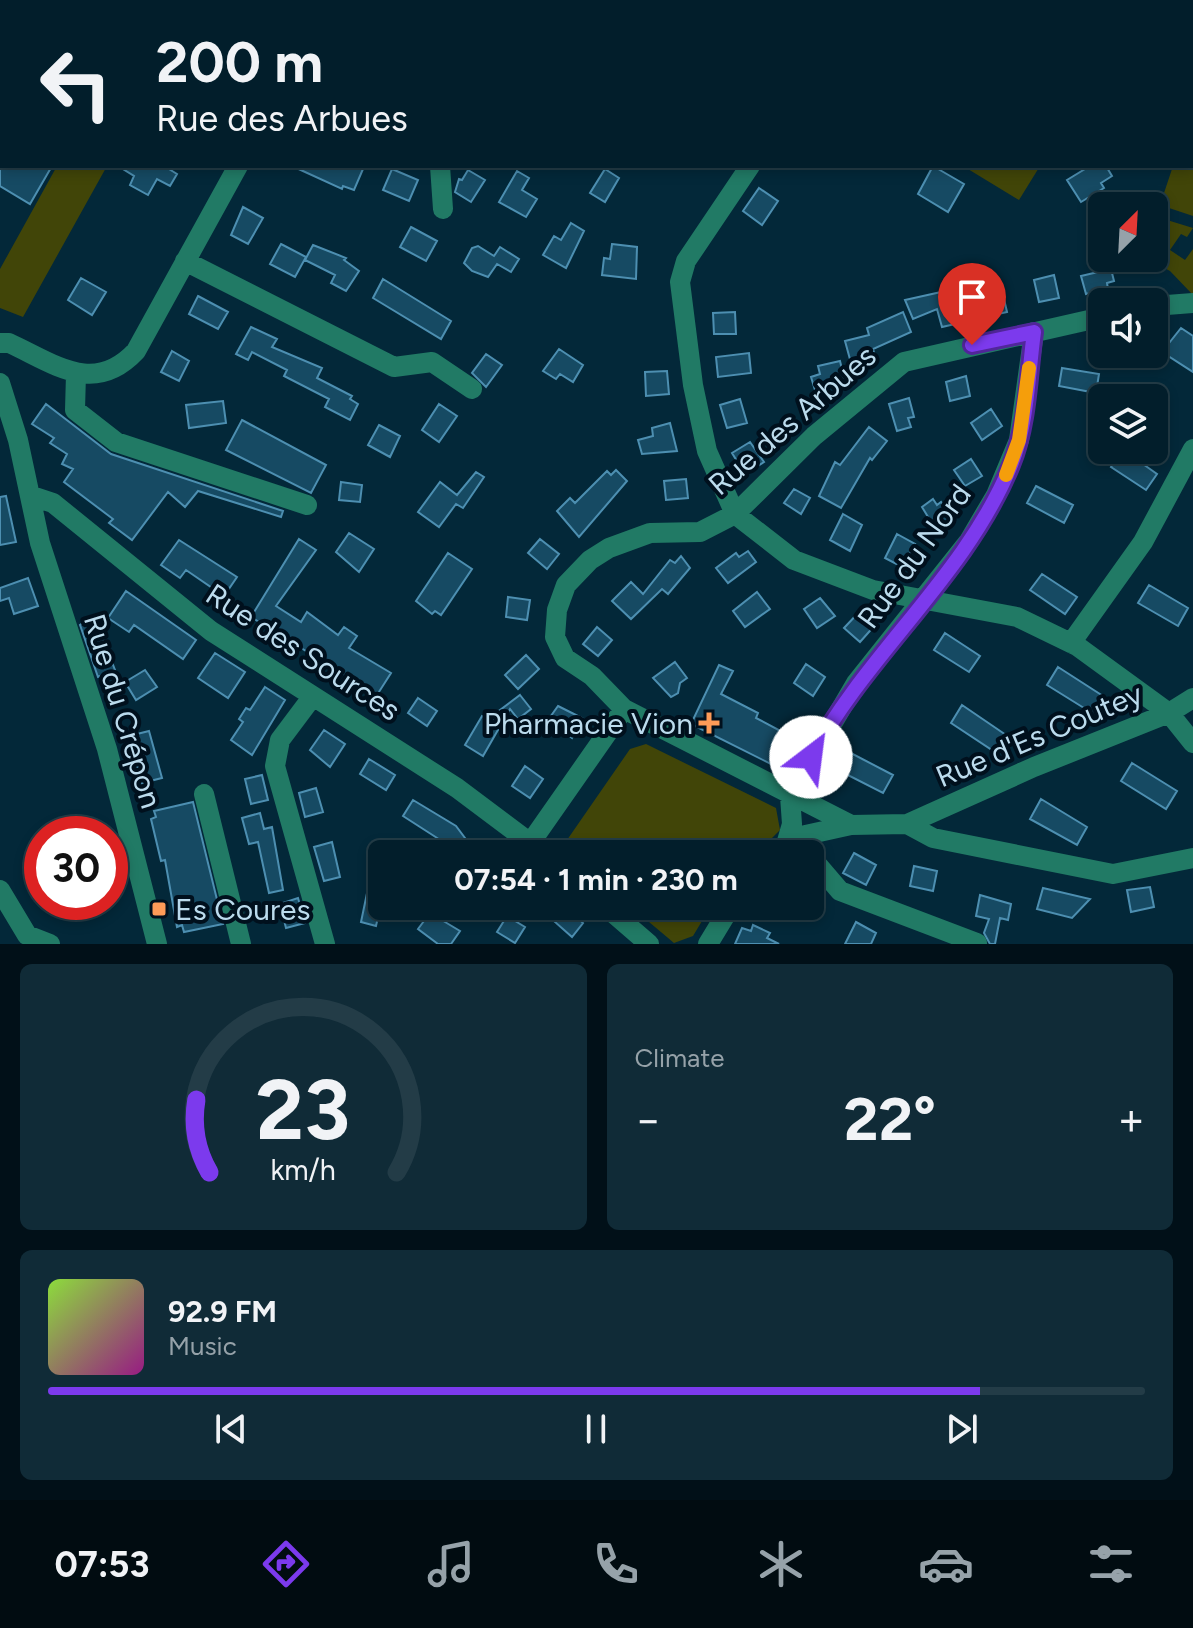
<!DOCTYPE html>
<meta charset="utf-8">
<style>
:root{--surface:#021e2b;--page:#102b37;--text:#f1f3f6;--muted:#96a2a9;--line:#233c47;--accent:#7c3aed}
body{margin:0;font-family:Figtree,sans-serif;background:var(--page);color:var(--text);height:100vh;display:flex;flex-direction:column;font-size:30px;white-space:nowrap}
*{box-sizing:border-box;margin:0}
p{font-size:26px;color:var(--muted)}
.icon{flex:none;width:44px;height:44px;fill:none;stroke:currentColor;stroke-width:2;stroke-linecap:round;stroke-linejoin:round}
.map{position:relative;height:944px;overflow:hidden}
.sheet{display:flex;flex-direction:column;gap:20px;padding:20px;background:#011018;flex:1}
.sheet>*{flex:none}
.top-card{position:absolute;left:0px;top:0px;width:1194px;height:168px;box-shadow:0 4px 12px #0003,0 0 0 2px var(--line);background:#021e2b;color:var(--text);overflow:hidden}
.needle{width:52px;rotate:24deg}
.controls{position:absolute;left:1088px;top:192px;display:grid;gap:16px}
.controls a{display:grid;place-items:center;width:80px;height:80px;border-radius:12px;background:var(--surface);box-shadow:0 4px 12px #0003,0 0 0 2px var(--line);font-size:40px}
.speed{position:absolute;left:24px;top:816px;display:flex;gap:16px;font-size:40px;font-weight:700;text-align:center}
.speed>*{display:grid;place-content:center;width:104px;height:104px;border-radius:50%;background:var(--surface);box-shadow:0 4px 12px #0003,0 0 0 2px var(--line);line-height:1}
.speed .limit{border:12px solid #d22;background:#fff;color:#111}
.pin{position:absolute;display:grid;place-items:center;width:68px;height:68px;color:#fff;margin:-82px -34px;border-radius:50% 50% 50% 0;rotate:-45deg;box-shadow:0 0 8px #0007}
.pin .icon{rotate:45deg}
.me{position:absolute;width:88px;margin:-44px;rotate:30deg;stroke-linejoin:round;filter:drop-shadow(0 0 6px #0008)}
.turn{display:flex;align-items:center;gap:28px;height:168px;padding:0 24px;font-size:36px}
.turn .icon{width:104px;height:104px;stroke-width:2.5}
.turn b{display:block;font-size:56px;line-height:68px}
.big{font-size:60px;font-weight:700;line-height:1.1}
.sheet .tile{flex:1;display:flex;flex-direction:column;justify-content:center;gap:12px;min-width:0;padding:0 28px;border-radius:12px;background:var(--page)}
.sheet .dial{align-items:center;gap:0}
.dial svg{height:208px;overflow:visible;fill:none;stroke:var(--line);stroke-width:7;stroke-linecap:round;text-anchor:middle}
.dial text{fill:var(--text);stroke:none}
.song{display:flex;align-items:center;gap:24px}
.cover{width:96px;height:96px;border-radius:12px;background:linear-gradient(135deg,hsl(90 70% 55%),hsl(310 70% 35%))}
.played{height:8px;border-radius:4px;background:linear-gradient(90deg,var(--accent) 85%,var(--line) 85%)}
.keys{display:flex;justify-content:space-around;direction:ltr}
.heat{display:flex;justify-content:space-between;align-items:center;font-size:44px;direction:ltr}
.sheet .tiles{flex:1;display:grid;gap:20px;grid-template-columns:1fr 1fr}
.tile:last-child{grid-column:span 2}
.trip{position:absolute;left:368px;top:840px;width:456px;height:80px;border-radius:12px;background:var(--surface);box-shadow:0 4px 12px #0003,0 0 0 2px var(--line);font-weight:700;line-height:80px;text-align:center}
.dock{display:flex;height:128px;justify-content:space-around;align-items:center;background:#010c11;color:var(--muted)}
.dock .icon{width:56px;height:56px}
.dock .current{color:var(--accent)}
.dock b{font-size:36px;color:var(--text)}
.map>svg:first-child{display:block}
</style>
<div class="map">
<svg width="1193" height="944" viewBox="0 0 1193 944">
<rect width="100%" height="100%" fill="#032839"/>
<path fill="#414508" d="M1193,120V216L1160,205L1173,166H1192Z
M57,166H107L23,317L0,308V269Z
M963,166H1040L1019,200Z
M1167,220L1193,228L1187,237L1181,234L1170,250L1185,260L1193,249V295L1170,271L1146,258H1154Z
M646,744L776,808L780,830L756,854H568L567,840L630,749Z
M630,906H711L693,936L674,943Z"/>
<path fill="#164a63" stroke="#4d8fb1" stroke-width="2" d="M0,157L2,166H52L30,204L0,186Z
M118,166H164L177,174L170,186L157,179L148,195L130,185L134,176Z
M292,166H356L363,169L354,190L343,186L342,189Z
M933,166L964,184L948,212L918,194Z
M1090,166H1106L1112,176L1101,183L1104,188L1081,202L1067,180Z
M392,169L418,180L409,201L383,190Z
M605,169L619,178L605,202L590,193Z
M468,170L485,180L471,202L455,192L459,179L462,180Z
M517,171L529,178L522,190L537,199L526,217L499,202Z
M759,188L778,201L762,225L743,211Z
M243,207L263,218L248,244L231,235Z
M571,223L584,231L566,268L543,255L554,236L561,240Z
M411,227L437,241L426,261L400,247Z
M281,244L306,257L295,277L270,264Z
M612,244L637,247L636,279L602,275L604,258L610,259Z
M313,245L346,258L344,260L359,271L346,291L331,283L335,275L305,260Z
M478,246L494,256L500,247L519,259L511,272L497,264L488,277L472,271L464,263L472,248Z
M1111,269L1114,281L1107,283L1108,289L1086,294L1081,276Z
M1054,275L1059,298L1039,302L1034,280Z
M81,278L106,292L92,315L68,300Z
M383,279L451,321L441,339L373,298Z
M1002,290L1007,312L942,327L937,309L913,319L905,300L941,292L942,307L979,301L978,296Z
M198,296L228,312L218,329L189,314Z
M735,312L736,334H714L713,313Z
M903,312L911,332L873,349L875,356L851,363L845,341L869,335L867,328Z
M251,327L277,339L272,347L322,368L317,378L352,396L350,399L358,404L350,420L325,407L329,399L284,376L287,370L252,352L248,360L236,354Z
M1181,328L1193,336V372L1162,352Z
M559,349L583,365L573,382L560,374L556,379L543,371Z
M172,351L189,361L179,381L161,372Z
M749,353L751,373L718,377L716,357Z
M486,354L502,365L486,387L472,373Z
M840,361L844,378L837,379L839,384L815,390L811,377L820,374L818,366Z
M1062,368L1099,374L1096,393L1059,386Z
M667,371L669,394L646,396L645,372Z
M966,376L970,396L950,401L946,382Z
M909,398L914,417L908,418L911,427L897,431L889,404Z
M740,399L747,423L727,428L720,405Z
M223,401L226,423L189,428L186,405Z
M46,404L111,454L283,511L281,517L198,491L185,507L168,492L132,540L109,523L113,519L64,482L73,469L62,464L67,454L50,443L54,438L32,424Z
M439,404L457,416L439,442L422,430Z
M991,409L1002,426L982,440L971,423Z
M242,420L326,465L311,493L226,450Z
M670,423L677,451L642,454L638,440L653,436L652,428Z
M379,425L400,436L390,457L368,445Z
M869,427L887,441L872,460L870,458L841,508L819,496L835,462L840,465Z
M750,442L764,462L745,474L732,453Z
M1123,450L1157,474L1146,490L1111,467Z
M971,459L982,476L965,486L954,470Z
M616,470L627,481L579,537L557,511L570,498L575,503L607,471L611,475Z
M476,472L484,477L463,508L456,504L439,527L418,512L440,482L457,495Z
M686,479L688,498L666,500L664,481Z
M341,482L362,485L360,502L339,500Z
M1036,486L1073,505L1064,523L1027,503Z
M794,489L810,498L801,514L784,503Z
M6,496L16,542L0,545V497Z
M933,499L937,505L941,502L953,519L936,530L922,507Z
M843,514L862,525L850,551L830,540Z
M349,533L374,549L359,572L336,552Z
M897,534L915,544L902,567L885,558Z
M299,539L316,550L276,606L301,622L307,612L338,635L344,627L357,636L349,648L391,673L377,695L251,617Z
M540,539L559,554L547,569L528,553Z
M179,540L237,577L224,596L186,570L180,578L161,565Z
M748,551L756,562L728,583L716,568L736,553L739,557Z
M448,553L472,569L441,615L435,611L432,614L416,601Z
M681,556L690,568L668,594L662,589L631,619L612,601L631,582L643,594L670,560L675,563Z
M1042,574L1077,597L1065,614L1030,590Z
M28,578L38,606L14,614L9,598L0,601V588Z
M1149,585L1188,608L1178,626L1138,603Z
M126,591L196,640L183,659L134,625L129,632L108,618Z
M757,592L770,609L745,627L733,611Z
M508,597L530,600L527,620L506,617Z
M820,598L835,616L817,628L804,609Z
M861,610L876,624L860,642L844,628Z
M94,616L115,670L98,677L80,625Z
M597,627L612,640L598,656L583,644Z
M945,633L980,656L969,672L934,650Z
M215,653L245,672L228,698L198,678Z
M526,655L539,669L518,689L505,675Z
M675,662L687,678L680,683L678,693L671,697L653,678Z
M806,664L825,677L813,696L794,683Z
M719,665L733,671L721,694L758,713L756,718L790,736L785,747L794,752L785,771L691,724Z
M1058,667L1103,696L1092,713L1047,685Z
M145,670L157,687L136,700L125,682Z
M265,687L285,700L252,755L231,740L243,722L239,719L246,708L250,710Z
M520,695L531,709L518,719L510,709L483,756L465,745L482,716L488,719Z
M418,698L437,711L427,726L408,713Z
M962,705L1006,735L995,752L951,723Z
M558,706L582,718L572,738L548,720Z
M324,730L345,744L330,767L310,750Z
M149,731L162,778L142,783L129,736Z
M845,750L893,775L883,793L836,769Z
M369,759L395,775L386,790L360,774Z
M1132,763L1177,791L1166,809L1121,781Z
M525,766L543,779L530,798L512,786Z
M262,775L268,800L251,804L245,779Z
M316,788L323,812L305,817L299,793Z
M1041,799L1087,827L1077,845L1030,819Z
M413,800L456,826L477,854H443L448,845L403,816Z
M193,802L223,924L184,932L182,925L177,927L165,860L161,861L151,819L156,817L154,811Z
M260,813L264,829L272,827L283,890L269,893L258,842L249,844L242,818Z
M332,842L340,877L324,881L314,847Z
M376,850L382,851V899L376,926L361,922Z
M854,853L876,865L866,885L843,873Z
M914,866L937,871L933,891L910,886Z
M1150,887L1154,907L1131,912L1127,890Z
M1043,888L1090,899L1072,918L1037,909Z
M980,895L1011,904L1008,920L1000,918L995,944H990L984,933L989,919L976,916Z
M298,898L305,923L286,928L280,904Z
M567,908L583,923L572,937L555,922Z
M430,913L460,931L451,944H438L418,929Z
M507,916L525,927L515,943L497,932Z
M856,922L876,933L871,944H845Z
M753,925L770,933L767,938L779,944H735L742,928L751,931Z"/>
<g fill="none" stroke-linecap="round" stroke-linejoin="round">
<path stroke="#217a65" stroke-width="20" d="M328,2L330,0
M513,2L514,0
M671,2L672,0
M440,166L443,209
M750,166L686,261L680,282L693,385L707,451L735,514L794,560L873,590L1017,617L1077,646L1169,713L1193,743
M185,261L394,367L432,362L472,389
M1154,306L1193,303
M1102,317L904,362L814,436L735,514L700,532L650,533L609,548L590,560L566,585L557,610L555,637L565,658L592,676L624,709L851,825L907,824L933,838L1113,874L1193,858
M0,343H9C55,364 94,396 136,351L238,166
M76,374L75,410L116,442L307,505
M0,383L18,440L40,543L107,749L157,944
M32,496L53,503L211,631L457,788L545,854
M1071,643L1143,542L1193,449
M313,696L280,740L275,766L325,944
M204,794L241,944
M790,796L856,683L969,541L996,495L1019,440L1034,332
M907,824L1034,767L1169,713L1193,698
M531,842L624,709
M785,848L792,824L790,796
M778,854L801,836L851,825
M810,856L840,891L977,943
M0,890L27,935L50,944
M605,906L649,944
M708,944L731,906"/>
</g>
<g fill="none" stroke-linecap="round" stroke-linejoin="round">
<g stroke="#51269a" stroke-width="20">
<path id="route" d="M811,757C867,653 966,575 1011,465C1028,424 1028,375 1034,332L972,345"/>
</g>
<use href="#route" stroke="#7c3aed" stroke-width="14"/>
<path stroke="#f59e0b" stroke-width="14" d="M1006,475L1019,440L1029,368"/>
</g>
<g fill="#fe9b58" stroke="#00101d" stroke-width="3">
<path d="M705 711h8v8h8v8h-8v8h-8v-8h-8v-8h8z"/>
<rect x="151" y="901" width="16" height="16" rx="4"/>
</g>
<g text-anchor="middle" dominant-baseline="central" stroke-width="8" stroke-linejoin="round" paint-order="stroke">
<g font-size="30" fill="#bbdbed" stroke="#00101d">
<text transform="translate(792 420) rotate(-41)">Rue des Arbues</text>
<text transform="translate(914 556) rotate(-54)">Rue du Nord</text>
<text transform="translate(303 652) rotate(33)">Rue des Sources</text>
<text transform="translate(123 711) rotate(73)">Rue du Crépon</text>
<text transform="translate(1039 735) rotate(-23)">Rue d'Es Coutey</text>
</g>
<g font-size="30" fill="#bbdbed" stroke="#00101d" text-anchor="end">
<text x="693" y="723">Pharmacie Vion</text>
<text x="175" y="909" text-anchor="start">Es Coures</text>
</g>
</g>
</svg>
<div class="controls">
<a><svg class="needle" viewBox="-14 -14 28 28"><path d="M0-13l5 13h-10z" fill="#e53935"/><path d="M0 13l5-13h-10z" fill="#96a2a9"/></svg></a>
<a><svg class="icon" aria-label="sound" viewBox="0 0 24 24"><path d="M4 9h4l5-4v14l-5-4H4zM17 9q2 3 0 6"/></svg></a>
<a><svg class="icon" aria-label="layers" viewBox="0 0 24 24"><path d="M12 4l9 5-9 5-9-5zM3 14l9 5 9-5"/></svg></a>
</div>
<div class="speed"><div class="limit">30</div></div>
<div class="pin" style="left:972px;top:345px;background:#d93025"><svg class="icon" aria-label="arrive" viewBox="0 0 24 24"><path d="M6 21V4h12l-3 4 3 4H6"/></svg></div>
<svg class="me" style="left:811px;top:757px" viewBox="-20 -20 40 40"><circle r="19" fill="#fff"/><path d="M0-13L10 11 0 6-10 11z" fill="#7c3aed"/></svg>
<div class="trip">07:54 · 1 min · 230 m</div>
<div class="top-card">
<div class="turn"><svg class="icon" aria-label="left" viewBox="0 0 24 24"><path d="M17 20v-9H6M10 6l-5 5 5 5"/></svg><div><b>200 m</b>Rue des Arbues</div></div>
</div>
</div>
<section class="sheet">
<div class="tiles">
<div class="tile dial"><svg viewBox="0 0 100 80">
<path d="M14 69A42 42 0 1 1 86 69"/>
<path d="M14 69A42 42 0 0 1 9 41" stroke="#7c3aed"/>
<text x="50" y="56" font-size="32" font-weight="700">23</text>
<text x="50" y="72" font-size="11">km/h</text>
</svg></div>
<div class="tile"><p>Climate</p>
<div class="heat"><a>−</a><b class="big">22°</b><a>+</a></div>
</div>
<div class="tile">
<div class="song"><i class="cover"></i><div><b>92.9 FM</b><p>Music</p></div></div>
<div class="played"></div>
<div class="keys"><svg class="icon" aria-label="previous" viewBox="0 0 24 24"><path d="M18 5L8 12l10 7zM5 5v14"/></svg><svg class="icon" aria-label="pause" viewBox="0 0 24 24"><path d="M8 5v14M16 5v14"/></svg><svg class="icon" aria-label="next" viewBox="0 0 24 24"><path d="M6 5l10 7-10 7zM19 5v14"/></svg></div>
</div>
</div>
</section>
<nav class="dock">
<b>07:53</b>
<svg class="icon current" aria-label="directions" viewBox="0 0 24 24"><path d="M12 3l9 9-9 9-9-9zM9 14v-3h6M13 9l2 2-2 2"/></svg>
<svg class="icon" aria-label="music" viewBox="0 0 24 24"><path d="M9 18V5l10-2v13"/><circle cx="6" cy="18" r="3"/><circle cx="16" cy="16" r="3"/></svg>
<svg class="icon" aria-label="phone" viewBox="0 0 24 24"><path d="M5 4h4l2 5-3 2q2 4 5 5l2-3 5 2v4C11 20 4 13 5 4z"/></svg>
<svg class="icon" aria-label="climate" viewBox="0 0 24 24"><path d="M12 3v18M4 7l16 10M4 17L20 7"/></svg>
<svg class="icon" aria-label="car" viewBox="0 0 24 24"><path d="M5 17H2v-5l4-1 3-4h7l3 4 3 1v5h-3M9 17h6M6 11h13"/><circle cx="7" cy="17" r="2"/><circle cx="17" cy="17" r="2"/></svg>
<svg class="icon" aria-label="filters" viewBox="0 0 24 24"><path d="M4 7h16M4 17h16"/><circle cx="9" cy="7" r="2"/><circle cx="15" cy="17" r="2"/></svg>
</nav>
